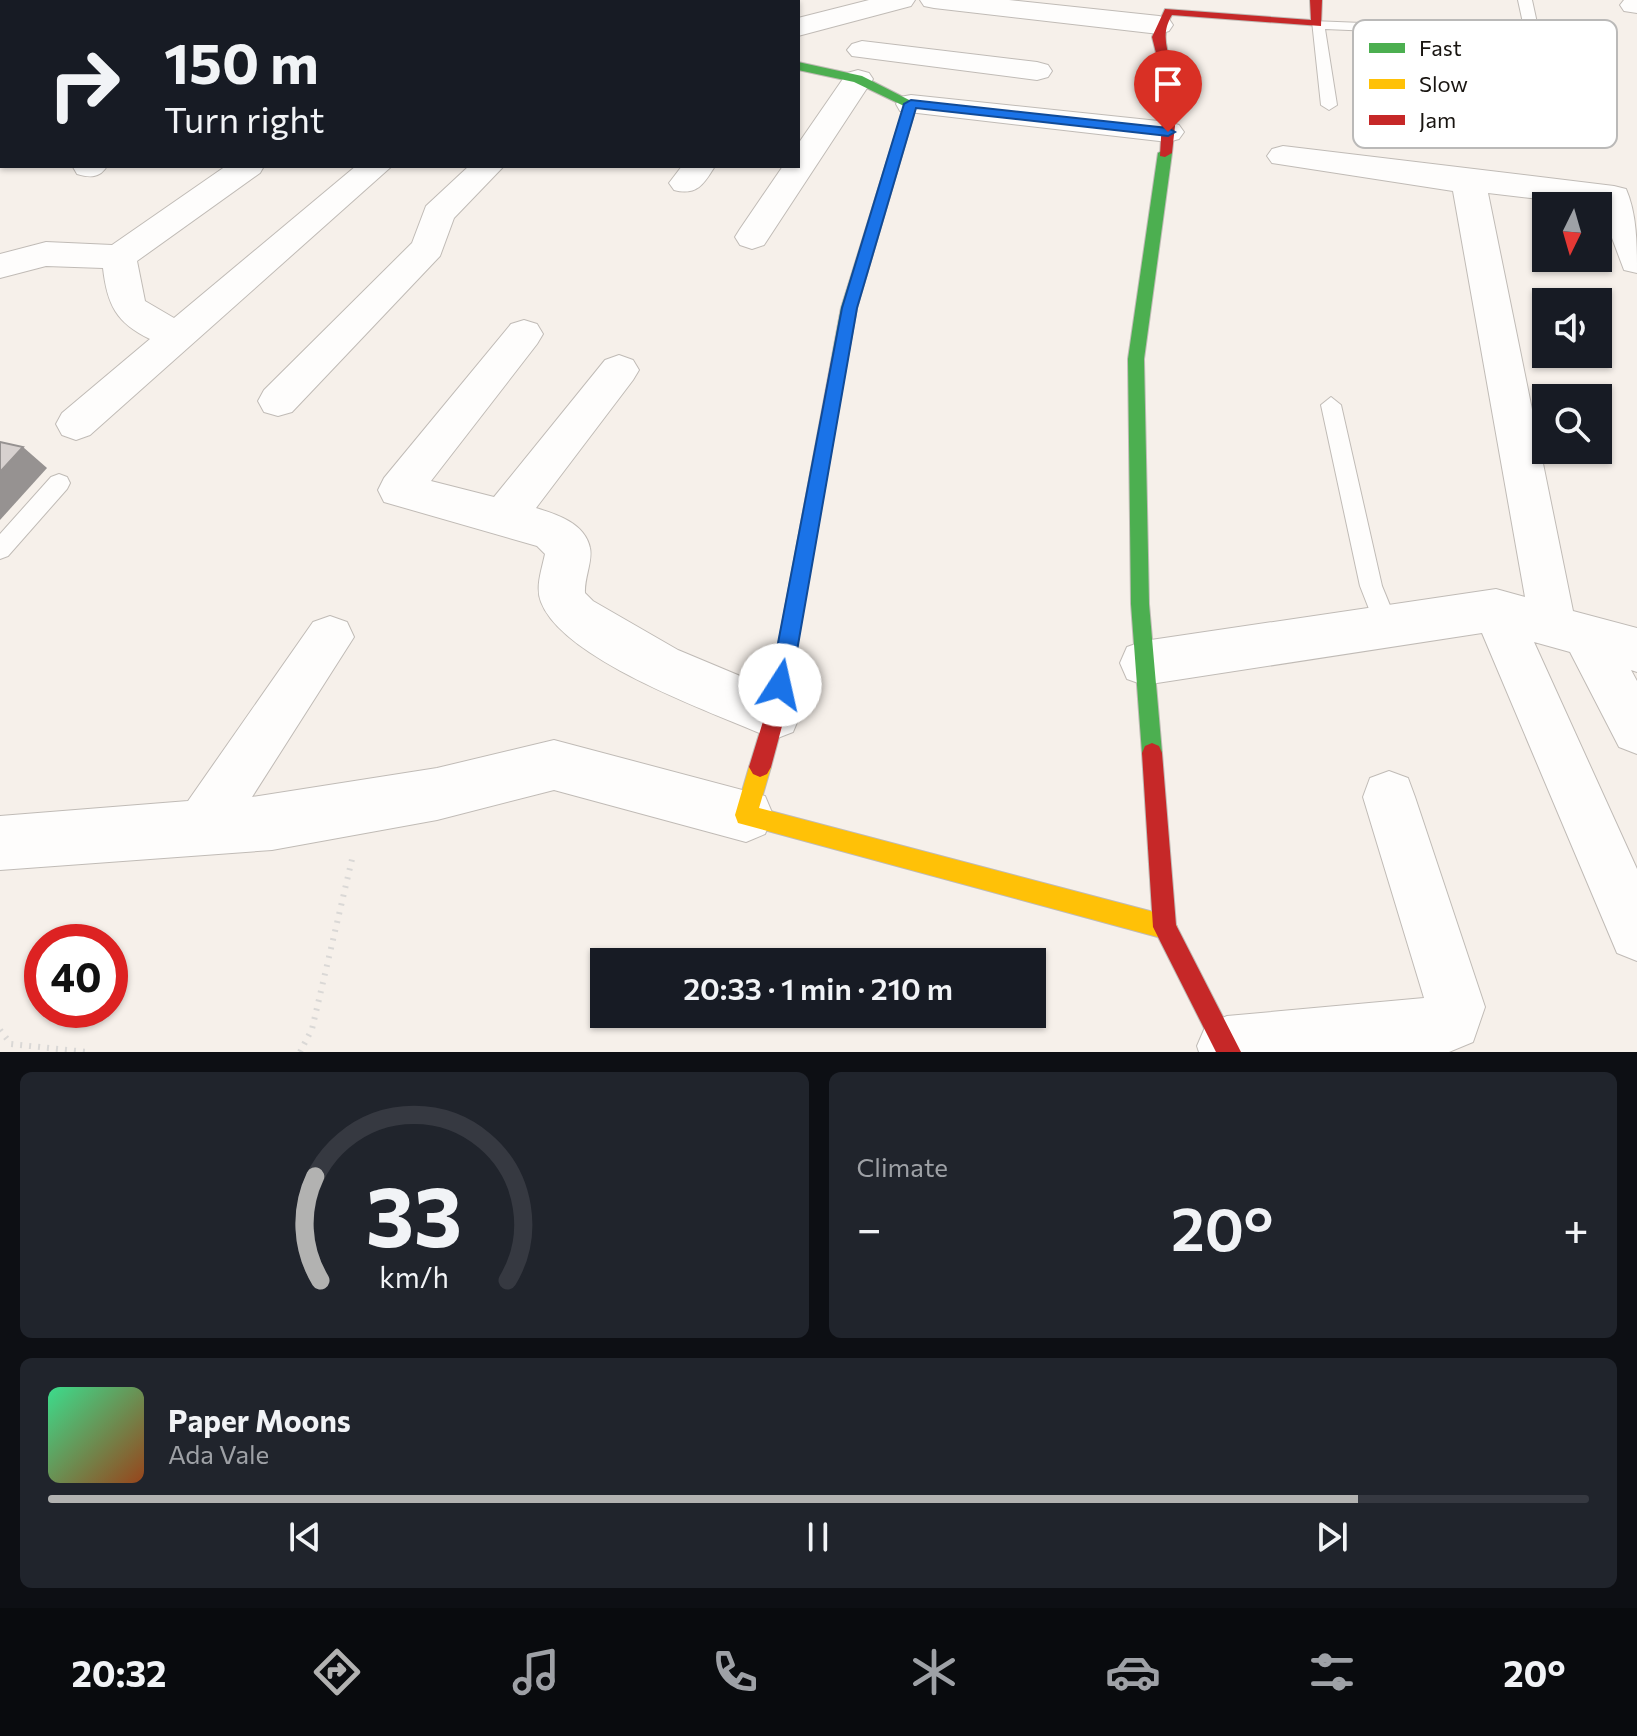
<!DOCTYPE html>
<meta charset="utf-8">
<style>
:root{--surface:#171b24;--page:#20242c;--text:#f1f3f6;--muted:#9ea1a6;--line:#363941;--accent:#b2b2b1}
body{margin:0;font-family:Commissioner,sans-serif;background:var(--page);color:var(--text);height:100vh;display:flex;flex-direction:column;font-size:30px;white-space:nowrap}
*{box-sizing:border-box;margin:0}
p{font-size:26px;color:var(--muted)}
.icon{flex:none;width:44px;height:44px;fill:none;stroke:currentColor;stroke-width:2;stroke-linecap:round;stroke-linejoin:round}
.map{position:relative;height:1052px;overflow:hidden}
.sheet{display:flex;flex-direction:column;gap:20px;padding:20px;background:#0d0f14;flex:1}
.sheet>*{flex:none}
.banner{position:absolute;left:0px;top:0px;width:800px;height:168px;box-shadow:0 2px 6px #0004;background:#171b24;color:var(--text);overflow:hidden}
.needle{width:52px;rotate:185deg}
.fabs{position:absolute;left:1532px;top:192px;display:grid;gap:16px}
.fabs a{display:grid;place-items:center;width:80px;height:80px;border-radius:0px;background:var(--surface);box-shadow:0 2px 6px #0004;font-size:40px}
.speed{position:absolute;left:24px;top:924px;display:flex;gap:16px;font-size:40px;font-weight:700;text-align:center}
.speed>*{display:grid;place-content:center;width:104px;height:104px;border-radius:50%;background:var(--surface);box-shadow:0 2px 6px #0004;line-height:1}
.speed .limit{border:12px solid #d22;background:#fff;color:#111}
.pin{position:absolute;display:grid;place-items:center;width:68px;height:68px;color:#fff;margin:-82px -34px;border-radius:50% 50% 50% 0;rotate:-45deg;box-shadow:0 0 8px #0007}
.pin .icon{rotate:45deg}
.me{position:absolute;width:88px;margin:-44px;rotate:10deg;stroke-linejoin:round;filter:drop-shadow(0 0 6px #0008)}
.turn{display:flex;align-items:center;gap:28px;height:168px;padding:0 32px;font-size:36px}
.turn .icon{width:104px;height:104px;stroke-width:2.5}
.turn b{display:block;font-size:56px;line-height:68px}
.big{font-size:60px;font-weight:600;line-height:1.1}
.sheet .card{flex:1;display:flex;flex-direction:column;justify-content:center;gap:12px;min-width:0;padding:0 28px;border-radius:12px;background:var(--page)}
.sheet .dial{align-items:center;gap:0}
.dial svg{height:208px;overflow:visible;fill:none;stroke:var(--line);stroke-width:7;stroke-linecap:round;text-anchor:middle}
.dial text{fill:var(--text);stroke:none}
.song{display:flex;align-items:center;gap:24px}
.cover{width:96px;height:96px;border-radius:12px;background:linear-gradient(135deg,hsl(150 70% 55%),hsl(20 70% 35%))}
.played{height:8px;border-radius:4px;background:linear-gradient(90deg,var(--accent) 85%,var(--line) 85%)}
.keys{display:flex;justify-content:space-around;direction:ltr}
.heat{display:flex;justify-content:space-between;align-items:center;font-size:44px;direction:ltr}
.sheet .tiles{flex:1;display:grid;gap:20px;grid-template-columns:1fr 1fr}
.card:last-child{grid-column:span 2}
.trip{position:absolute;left:590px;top:948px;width:456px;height:80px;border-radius:0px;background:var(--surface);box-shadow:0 2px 6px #0004;font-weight:600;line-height:80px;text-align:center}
.tabs{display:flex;height:128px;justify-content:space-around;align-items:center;background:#090b0e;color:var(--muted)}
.tabs .icon{width:56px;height:56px}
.tabs .on{color:var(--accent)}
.tabs b{font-size:36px;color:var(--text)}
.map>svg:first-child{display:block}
</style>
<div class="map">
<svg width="1637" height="1052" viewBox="0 0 1637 1052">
<rect width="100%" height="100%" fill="#f6f0ea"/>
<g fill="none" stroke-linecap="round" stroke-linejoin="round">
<g stroke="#c0bbb6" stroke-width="2">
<path id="lane" d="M1518,0H1532L1537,23L1532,32L1515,37L1325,29L1337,105L1329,110L1321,105L1312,21L1514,29L1523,23Z
M1331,397L1341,405L1382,586L1398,625L1394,632L1386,636L1378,632L1360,586L1321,405Z
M59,474L67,477L70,483L67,489L8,556L0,559V534L51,477Z"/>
</g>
<g stroke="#c0bbb6" stroke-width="2">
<path id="street" d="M531,0H564L566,2H533Z
M869,0H915L911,6L798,36V18Z
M920,0H1009L1159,16L1169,19L1173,25L1169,31L1159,34L934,8L924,6Z
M1624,0H1637V13L1624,11L1620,5Z
M862,41L1037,62L1048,65L1052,71L1048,77L1037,80L852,56L847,50L852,44Z
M858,70L869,73L873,79L764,245L752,249L740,245L735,237L740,229L783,166H798V144L847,73Z
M911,95L1168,122L1179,125L1184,132L1179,139L1168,142L900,111L896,104L900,97Z
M1283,146L1614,186L1626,189C1637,214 1637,245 1637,273L1624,270L1600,206L1488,193L1573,611L1637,628V672L1631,670L1637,681V754L1619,747L1570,652L1534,642L1637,869V961L1617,953L1482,633L1144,685L1127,679L1120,663L1127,647L1144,641L1496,589L1525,597L1453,191L1272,163L1267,156L1272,149Z
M107,166C100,178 90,178 77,174L73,167Z
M226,166H264L260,173L137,261L145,301L174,318L356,166H392L90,435L76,440L62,435L56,424L62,413L150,339C116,323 107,304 103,268L46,266L0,278V254L46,242L112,245Z
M469,166H504L454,218L440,256L292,412L278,416L264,412L258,401L264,390L412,243L426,206Z
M682,166H715C704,184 697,196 674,190L669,183Z
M524,320L537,324L543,334L537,344L431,481L494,497L605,360L619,355L633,360L639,370L633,380L536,508C556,514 585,523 590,548C593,561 584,578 585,593L593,601L678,650L793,698L800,715L793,732L775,739L757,732C703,709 562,658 541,602C535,587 542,569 545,554L537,546L384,502L378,490L384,478L511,324Z
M330,616L347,622L354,637L252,797L437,768L554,740L765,796L773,815L765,834L746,842L554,790L437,820L272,850L0,870V816L188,801L313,622Z
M1389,771L1408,778L1415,797L1485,1007L1473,1042L1449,1052H1199L1197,1046L1206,1025L1227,1016L1424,998L1363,797L1370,778Z"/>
</g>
<g stroke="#c0bbb6" stroke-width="2">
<path id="fast" d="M798,62L862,76L917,104L857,308L847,362L839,368L831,362L841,308L904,106L854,82L798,70Z
M1165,149L1172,153L1144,359L1149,604L1162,753L1159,760L1152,763L1145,760L1142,753L1131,604L1128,359L1158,153Z"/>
</g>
<g stroke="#c0bbb6" stroke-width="2">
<path id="slow" d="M760,757L767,760L771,767L759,808L1165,915L1173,919L1177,927L1173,935L1165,939L738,823L735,815L749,767L753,760Z"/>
</g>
<g stroke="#c0bbb6" stroke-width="2">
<path id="jam" d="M1310,0H1322L1321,26L1172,15C1156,41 1175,61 1176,89C1178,110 1174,132 1172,153L1165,157L1160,156L1164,85L1152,37L1165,9L1311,20Z
M839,356L847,362L785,715L771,767L767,774L760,777L753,774L749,767L765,715L831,362Z
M1152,743L1159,746L1162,753L1176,925L1241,1052H1216L1153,927L1142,753L1145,746Z"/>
</g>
<path stroke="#dad8d6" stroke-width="6" stroke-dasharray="2 7" stroke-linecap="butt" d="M0,1030L11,1044L87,1052
M300,1052L312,1029L353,855"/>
<use href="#lane" fill="#fefdfc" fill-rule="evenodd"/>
<use href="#street" fill="#fefdfc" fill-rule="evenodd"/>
<use href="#fast" fill="#4caf50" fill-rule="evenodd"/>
<use href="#slow" fill="#ffc107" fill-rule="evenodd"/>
<use href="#jam" fill="#c62828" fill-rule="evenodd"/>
</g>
<path fill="#969291" d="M23,447L47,468L0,520V472Z"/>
<path fill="#d7d1cf" stroke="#969291" stroke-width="2" d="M0,442L23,447L0,472Z"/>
<path fill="#1a73e8" stroke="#114b97" stroke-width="2" d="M911,100L1168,128L1175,132L1168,136L916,108L857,308L791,685L788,692L780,695L773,692L770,685L842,308L904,104Z"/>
<rect x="1353" y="20" width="264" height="128" rx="12" fill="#fff" stroke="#bab9b8" stroke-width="2"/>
<rect x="1369" y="43" width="36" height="10" fill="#4caf50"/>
<rect x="1369" y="79" width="36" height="10" fill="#ffc107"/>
<rect x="1369" y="115" width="36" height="10" fill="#c62828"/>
<g font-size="22" fill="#191511">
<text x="1419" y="56">Fast</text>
<text x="1419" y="92">Slow</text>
<text x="1419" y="128">Jam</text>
</g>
</svg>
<div class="fabs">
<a><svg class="needle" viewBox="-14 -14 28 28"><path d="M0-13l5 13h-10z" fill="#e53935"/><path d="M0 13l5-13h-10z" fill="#9ea1a6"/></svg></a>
<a><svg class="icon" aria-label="sound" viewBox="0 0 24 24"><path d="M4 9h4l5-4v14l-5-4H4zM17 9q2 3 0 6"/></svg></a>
<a><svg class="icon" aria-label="search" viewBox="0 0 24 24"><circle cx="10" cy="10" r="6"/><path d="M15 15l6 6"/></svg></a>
</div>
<div class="speed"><div class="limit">40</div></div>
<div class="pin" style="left:1168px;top:132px;background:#d93025"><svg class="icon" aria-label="arrive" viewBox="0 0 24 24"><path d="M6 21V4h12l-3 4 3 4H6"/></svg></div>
<svg class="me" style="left:780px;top:685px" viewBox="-20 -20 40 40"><circle r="19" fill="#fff"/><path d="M0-13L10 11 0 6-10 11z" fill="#1a73e8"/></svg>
<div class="trip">20:33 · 1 min · 210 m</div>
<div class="banner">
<div class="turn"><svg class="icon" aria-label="right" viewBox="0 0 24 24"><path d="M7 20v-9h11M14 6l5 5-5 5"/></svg><div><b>150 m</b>Turn right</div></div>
</div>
</div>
<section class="sheet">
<div class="tiles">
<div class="card dial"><svg viewBox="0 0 100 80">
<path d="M14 69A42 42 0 1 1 86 69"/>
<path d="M14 69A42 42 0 0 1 12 29" stroke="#b2b2b1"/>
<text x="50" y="56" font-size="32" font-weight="700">33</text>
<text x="50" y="72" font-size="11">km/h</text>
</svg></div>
<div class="card"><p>Climate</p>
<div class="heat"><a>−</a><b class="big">20°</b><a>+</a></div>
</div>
<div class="card">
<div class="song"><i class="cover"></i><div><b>Paper Moons</b><p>Ada Vale</p></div></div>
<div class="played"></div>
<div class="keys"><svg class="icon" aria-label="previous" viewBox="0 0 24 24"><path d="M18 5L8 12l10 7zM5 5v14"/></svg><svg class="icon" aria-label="pause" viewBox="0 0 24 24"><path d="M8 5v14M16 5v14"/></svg><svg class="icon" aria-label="next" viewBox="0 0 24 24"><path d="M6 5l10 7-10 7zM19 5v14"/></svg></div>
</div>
</div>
</section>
<nav class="tabs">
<b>20:32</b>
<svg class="icon on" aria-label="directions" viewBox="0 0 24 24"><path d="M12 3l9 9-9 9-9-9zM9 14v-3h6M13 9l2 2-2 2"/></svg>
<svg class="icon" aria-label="music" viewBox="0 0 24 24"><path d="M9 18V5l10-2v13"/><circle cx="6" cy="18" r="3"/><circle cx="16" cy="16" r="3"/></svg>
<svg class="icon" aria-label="phone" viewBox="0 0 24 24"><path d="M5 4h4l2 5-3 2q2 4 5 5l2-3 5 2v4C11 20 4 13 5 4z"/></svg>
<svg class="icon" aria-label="climate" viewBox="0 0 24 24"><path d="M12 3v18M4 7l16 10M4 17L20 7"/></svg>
<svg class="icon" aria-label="car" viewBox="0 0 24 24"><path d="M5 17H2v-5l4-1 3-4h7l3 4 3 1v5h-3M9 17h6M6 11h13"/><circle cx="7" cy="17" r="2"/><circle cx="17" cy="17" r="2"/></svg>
<svg class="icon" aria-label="filters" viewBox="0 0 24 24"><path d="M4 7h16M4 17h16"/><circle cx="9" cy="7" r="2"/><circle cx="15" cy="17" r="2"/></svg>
<b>20°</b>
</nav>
